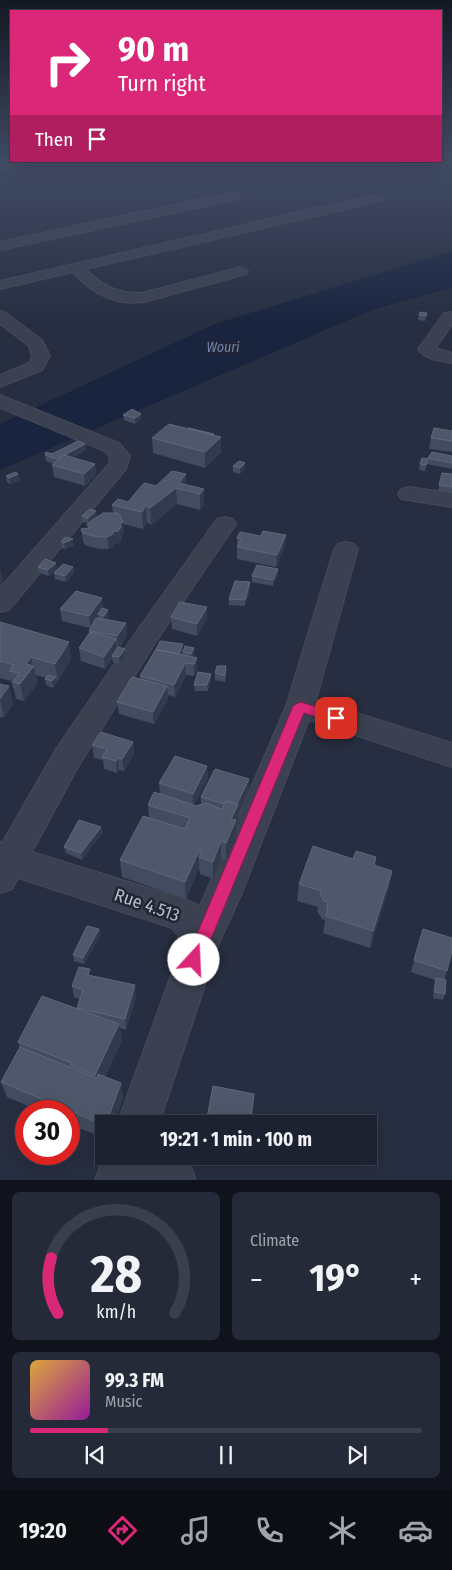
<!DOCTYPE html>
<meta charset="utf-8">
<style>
:root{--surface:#1d2231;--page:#252a39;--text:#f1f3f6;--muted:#a0a4ab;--line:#3b3f4d;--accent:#db2777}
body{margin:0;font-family:"Fira Sans Condensed",sans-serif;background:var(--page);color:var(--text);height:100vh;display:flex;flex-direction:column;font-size:19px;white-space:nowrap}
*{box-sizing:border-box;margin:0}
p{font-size:16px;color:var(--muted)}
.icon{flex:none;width:28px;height:28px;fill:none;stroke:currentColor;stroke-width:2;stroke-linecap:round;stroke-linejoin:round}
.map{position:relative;height:1180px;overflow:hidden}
.drawer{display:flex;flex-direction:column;gap:12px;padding:12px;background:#10131b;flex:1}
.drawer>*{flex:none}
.guide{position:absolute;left:10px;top:10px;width:432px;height:152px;border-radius:0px;box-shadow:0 5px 20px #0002,0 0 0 1px var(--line);background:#db2777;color:#fff;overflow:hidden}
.speed{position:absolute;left:15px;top:1100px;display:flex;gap:10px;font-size:25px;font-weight:700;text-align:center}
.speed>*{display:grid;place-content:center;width:65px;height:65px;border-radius:50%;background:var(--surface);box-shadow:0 5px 20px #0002,0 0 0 1px var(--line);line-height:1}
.speed .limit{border:8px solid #d22;background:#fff;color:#111}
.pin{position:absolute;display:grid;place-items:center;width:42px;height:42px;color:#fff;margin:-21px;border-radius:10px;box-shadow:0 2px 8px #0006}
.me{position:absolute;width:55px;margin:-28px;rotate:20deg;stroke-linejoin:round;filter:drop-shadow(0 0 4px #0008)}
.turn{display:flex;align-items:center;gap:18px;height:105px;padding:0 25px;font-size:22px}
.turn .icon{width:65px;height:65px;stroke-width:2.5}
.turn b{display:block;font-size:35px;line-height:42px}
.then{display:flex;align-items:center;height:48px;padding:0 25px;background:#0003;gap:10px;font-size:19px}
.big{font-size:38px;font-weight:700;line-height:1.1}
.drawer .tile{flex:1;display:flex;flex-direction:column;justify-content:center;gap:8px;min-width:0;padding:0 18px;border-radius:8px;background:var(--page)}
.drawer .dial{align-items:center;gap:0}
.dial svg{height:130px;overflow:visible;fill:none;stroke:var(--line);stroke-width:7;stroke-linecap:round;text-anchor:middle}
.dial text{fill:var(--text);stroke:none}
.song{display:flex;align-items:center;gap:15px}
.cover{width:60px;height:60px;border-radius:8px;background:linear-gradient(135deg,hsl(40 70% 55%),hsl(300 70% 35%))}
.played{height:5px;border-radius:2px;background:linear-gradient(90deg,var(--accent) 20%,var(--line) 20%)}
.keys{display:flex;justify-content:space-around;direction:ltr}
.heat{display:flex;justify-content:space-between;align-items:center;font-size:28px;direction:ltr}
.drawer .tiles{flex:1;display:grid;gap:12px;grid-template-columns:1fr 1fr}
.tile:last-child{grid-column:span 2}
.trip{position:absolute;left:95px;top:1115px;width:282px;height:50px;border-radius:0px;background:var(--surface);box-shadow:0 5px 20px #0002,0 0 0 1px var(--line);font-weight:700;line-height:50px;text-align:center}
.tab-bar{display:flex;height:80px;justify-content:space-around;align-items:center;background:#0c0e14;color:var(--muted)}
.tab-bar .icon{width:35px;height:35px}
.tab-bar .active{color:var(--accent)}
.tab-bar b{font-size:22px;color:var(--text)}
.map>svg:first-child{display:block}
</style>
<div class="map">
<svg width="452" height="1180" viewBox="0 0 452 1180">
<rect width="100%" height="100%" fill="#272e41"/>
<path fill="#19243f" d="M381,161L452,162V175Z
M452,251V288L374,309L0,470V424L215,324Z"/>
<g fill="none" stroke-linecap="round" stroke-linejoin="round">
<g stroke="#454a5a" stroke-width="2">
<path id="minor" d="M0,164L16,165L21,168L16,171L0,170Z
M234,192L240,196L238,199L0,250V242Z
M377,194L381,195L383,198L381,201L86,269C102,286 119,294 142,293L241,267L248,271L246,274L148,301C119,308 92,294 73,272L0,289V281Z
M0,311L6,313L42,340L50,356L42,370L0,387V375L29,363L32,356L29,346L0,324Z
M452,312V324L436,348L452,353V363C440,361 425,360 418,349L444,313Z
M0,395L119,443L130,456L126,469L9,610L0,612V588L109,464L110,457L105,451L0,408Z
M409,487L452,493V507L401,499L398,494L401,489Z
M225,517L233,519L236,524L157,640L78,767L32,852L184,899L200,906L286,706L334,549L338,544L346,542L354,544L358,549L316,700L452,743V767L309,720L242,893L219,943L159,1124H117L183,942L172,928L18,878L12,889L0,893V842L2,843L56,749L139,628L217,519Z
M104,1156H174L190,1164L196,1180H95Z"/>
</g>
<use href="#minor" fill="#3b4151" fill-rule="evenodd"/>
</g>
<path fill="#424b5f" d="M427,313L425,321L418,320L419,315Z
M141,414V419L135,424L124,420L123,415Z
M188,428L214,434V435L221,437V452L205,468L153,453L152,438Z
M452,431V452L429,449L431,438Z
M85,444L86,450L72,458L95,464L96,475L85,486L54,477L52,465L54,464L46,461L45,455Z
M452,456V469L427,464L428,458Z
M428,459L425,471L419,470L420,464Z
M245,463V468L240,474L233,472V466Z
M442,473L452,474V493L438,491Z
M18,474L20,480L10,484L7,482L6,476Z
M186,474V485L204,489V505L200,510L177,504L151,525L147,522L143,529L123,524L124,533L122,535V539L119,543L114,544V546L109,549H99L85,545L83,541L81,529L88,528V523L82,522V516L96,511L97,516L95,519L113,513L112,505L128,502L156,486Z
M237,538L285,546L276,567L237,559Z
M61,542L74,545L65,549L62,548Z
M38,567L57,569L49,576L39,573Z
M73,567L74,573L66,582L55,579L54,573Z
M278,569V575L273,586L252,582V576Z
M250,589L245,606L229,605V599Z
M207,607V619L197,636L172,629L171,617Z
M103,608L109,617L107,619L126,623L127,635L119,648L125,649L126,655L120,664L113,662L112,659L105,669L81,661L79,648L89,633V631L90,628L62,621L60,609Z
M0,622L71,659L58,681H56L57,683L53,688L46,685L45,679L46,678L36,675L37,684L24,701L16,699L14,689L13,688L11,681L0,678Z
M183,644V651L194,648V654L193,657L197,658V670L194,676L186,675L175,697L168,695V699L154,724L119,714L117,702L140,679V676Z
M215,673H226L225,682L215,680Z
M211,674V680L208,691H195L194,685Z
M0,684L9,686L13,704L4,717H1L0,718Z
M133,742L134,754L124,771L119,770L117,773L104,769L103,760L94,758L92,745Z
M207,766L208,779L194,805L196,806L201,804V797L249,779V791L238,815V822L236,825V838L226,860L221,859L213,879L200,874L199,868L186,899L122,877L120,860L149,818L148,805L160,794L159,783Z
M101,827L102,833L82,860L66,853L64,847Z
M353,859L392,871L389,888L370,948L323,933L325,920L322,919L317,911L318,907L297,901L299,884Z
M99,929L100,935L84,964L74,961L73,955Z
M423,929L447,971L444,980L445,994L443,1000L433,998L434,984L435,980L411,972Z
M91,976L136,997L126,1030L120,1028L122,1040L105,1077L121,1083L123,1098L114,1124H104V1138L69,1124V1111H40L7,1097L1,1082L20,1048L18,1042L77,1009L80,999L74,997L72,986Z"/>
<path fill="#323a4e" d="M141,414V419L135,424V418Z
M221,437V452L205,468V452Z
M85,444L86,450L58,465L57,459Z
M245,463V468L240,474V468Z
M95,464L96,475L85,486L84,474Z
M18,474L20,480L10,484L9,478Z
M186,474V490L179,483Z
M176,488L177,504L151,525L150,508Z
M204,489V505L200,510V494Z
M146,505L147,522L143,529L142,512Z
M96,511L97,516L89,524L88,518Z
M123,522L124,533L122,535V539L119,543L114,544V546L109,549L107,537Z
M286,535L285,546L276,567L277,555Z
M73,539L74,545L65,549L64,543Z
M56,563L57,569L49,576L48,570Z
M0,567L3,581L0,586Z
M73,567L74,573L66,582L65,576Z
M278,569V575L273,586V580Z
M250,582V589L245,606V600Z
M102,598L104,610L98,614V618L91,628L89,616Z
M207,607V619L197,636V624Z
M108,610L109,617L104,623V616Z
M126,623L127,635L118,648L117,636Z
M116,639L117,651L112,656V659L105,669L104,657Z
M69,642L71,659L58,681L55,664Z
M183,644V651L178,664V658Z
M194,648V654L191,660V654Z
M125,649L126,655L120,664L119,657Z
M31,657L33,667L34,666L37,684L24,701L20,684L26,664Z
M197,658V670L194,676V664Z
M185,663L186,675L175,697L174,685Z
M211,674V680L208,691L207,685Z
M56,677L57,683L53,688L52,681Z
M9,686L13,704L4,717L0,699Z
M167,686L168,699L154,724L153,712Z
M133,742L134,754L124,771L122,759Z
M118,758L119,770L117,773L116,761Z
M207,766L208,779L193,806V794Z
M249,779V791L238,815V822L236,825V838L226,860V843L231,819L236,807Z
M101,827L102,833L82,860L81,853Z
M221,841V859L213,879V862Z
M199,851V868L186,899L185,882Z
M392,871L389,888L370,948L373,931Z
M99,929L100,935L84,964L83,958Z
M135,985L136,997L126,1030L125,1019Z
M119,1024L122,1040L99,1090L95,1075Z
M121,1083L123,1098L114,1124H106Z
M254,1094V1105L251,1124H250Z"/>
<path fill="#4f576b" stroke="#5f677a" d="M420,312L427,313L426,316L419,315Z
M132,409L141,414L135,418L123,415Z
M169,424L221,437L205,452L152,438Z
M188,428H189L214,434L213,435Z
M434,428L452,431V441L431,438Z
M78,441L85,444L57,459L45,455L46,452L52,454Z
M432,452L452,456V463L428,458Z
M64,455L95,464L84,474L52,465Z
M422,458L428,459L426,465L420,464Z
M239,461L245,463L240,468L233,466Z
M172,471L186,474L179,483L204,489L200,494L176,488L150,508L146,505L142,512L112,505L118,499L128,502L144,483L156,486Z
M16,472L18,474L9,478L6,476Z
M442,473L452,474V487L439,485Z
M90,509L96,511L88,518L82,516Z
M103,513H117L120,515L123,522L120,524L121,527L118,531L112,532L113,534L107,537H98L83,533L81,529L89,528L87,524Z
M263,531L286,535L277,555L237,547L241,539L237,538L240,532L261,536Z
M65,537L73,539L64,543L61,542Z
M45,559L56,563L48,570L38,567Z
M63,564L73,567L65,576L54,573Z
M257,565L278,569L273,580L252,576Z
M235,581L250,582L245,600L229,599Z
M76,591L102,598L89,616L60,609Z
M180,602L207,607L197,624L171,617Z
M102,608L108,610L104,616L98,614Z
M96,618L126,623L117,636L89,631Z
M0,622L69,642L55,664L31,657L26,664L34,666L20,684L13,682L19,673L9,671L14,665L0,661Z
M90,632L116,639L104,657L79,648Z
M160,641L183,644L179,654L156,650Z
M185,646L194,648L191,654L183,652Z
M118,647L125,649L119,657L112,656Z
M156,649L197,658L194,664L185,663L174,685L140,676Z
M217,666H226L225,676L215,673Z
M198,672L211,674L207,685H194Z
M48,675L56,677L52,681L45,679Z
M132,677L167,686L153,712L117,702Z
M0,684L9,686L0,699Z
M101,732L133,742L122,759L118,758L116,761L102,757L107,749L92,745Z
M175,756L207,766L193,794L159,783Z
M215,769L249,779L237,804L226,801L224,804L201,797Z
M154,792L196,806L206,803L222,809L226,801L238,805L231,819L236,820L226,843L221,841L213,862L199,857L201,852L199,851L185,882L120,860L143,816L185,829L190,818L148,805Z
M79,820L101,827L81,853L64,847Z
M313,846L353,859L356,851L376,857L374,865L392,871L373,931L326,916L328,903L324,901L320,894L321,891L299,884Z
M87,926L99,929L83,958L73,955Z
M423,929L452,938V950L447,971L414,960Z
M79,967L90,969L88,975L135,985L125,1019L77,1008L83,990L72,986Z
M436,978L446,980L445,994L435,992Z
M42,996L119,1024L95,1075L70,1065L72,1063L18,1042Z
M20,1047L97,1078L98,1074L121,1083L106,1124H104V1125L1,1082Z
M213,1086L254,1094L250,1124H210L206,1123Z"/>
<linearGradient id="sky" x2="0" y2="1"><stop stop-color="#151924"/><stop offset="0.49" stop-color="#414c65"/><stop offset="1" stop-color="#414c65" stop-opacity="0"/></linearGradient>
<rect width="452" height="324" fill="url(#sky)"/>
<path fill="#db2777" stroke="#8e194d" d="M300,702L341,714L343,718L336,723L304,713L200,966L194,968L189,966L186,960L293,706Z"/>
<g text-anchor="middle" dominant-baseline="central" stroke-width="5" stroke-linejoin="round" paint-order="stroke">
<g font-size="14" font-style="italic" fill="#7282a9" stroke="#202636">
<text x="223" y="347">Wouri</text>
</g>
<g font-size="18" fill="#b8bdcb" stroke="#202636">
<text transform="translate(147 905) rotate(19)">Rue 4.513</text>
</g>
</g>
</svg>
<div class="speed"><div class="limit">30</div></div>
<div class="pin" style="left:336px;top:718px;background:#d93025"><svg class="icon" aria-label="arrive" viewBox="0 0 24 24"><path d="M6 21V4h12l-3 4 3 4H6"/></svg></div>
<svg class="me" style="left:194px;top:960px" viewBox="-20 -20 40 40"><circle r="19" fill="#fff"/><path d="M0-13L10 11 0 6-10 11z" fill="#db2777"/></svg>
<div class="trip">19:21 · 1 min · 100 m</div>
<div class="guide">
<div class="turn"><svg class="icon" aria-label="right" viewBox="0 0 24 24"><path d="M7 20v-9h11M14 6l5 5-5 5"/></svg><div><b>90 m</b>Turn right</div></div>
<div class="then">Then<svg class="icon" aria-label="arrive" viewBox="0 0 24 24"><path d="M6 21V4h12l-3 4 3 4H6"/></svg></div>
</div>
</div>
<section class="drawer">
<div class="tiles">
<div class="tile dial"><svg viewBox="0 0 100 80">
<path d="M14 69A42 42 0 1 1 86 69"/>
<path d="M14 69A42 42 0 0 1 10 35" stroke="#db2777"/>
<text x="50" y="56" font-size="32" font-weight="700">28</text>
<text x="50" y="72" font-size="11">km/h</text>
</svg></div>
<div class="tile"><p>Climate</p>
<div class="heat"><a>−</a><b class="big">19°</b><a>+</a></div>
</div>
<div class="tile">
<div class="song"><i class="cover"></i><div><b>99.3 FM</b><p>Music</p></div></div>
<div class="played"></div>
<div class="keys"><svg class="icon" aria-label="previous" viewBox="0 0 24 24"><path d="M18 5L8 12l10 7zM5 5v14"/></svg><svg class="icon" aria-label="pause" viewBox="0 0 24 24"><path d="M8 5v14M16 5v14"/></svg><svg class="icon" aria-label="next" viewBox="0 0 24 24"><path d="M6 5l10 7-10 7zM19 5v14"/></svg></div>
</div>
</div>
</section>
<nav class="tab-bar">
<b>19:20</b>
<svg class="icon active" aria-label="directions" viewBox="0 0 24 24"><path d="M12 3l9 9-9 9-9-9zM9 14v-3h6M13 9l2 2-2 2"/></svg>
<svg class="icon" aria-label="music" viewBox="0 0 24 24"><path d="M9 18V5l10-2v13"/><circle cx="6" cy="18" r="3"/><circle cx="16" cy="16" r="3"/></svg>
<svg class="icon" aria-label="phone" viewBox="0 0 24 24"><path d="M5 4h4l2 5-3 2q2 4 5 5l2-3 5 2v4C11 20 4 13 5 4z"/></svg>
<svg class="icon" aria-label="climate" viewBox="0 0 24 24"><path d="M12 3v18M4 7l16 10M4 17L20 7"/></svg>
<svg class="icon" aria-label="car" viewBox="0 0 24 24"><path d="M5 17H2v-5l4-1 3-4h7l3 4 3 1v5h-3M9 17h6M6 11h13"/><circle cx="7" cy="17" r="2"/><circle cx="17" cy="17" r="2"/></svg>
</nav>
